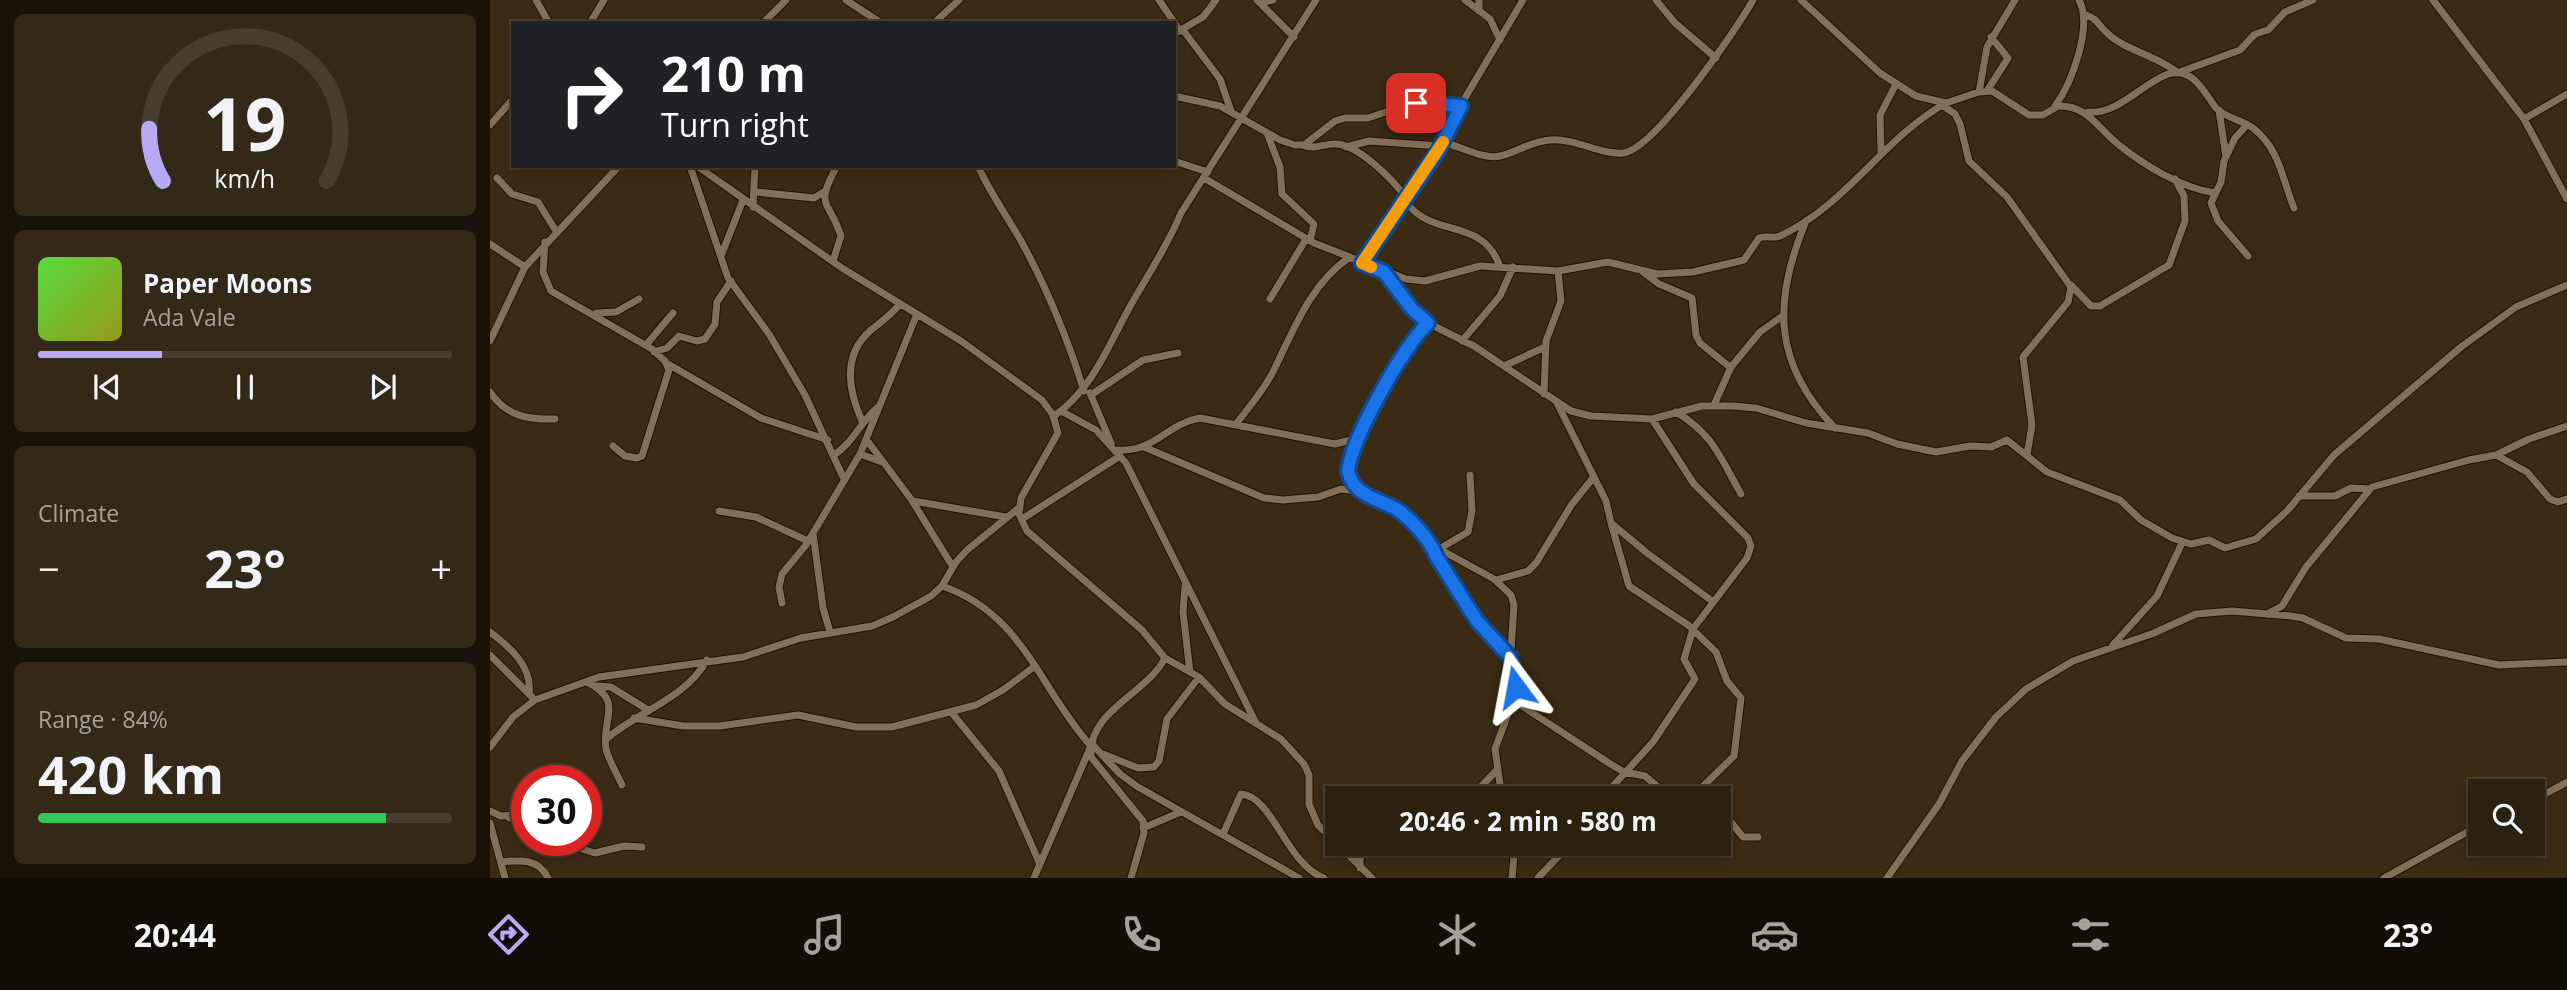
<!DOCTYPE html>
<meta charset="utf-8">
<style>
:root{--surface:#2c2010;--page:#342819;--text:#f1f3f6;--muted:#a6a39f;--line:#483e30;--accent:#b9aaf7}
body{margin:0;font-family:"Open Sans",sans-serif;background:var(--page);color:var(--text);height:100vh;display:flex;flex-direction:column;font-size:26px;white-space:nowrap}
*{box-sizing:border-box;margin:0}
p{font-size:23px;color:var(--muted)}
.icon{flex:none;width:38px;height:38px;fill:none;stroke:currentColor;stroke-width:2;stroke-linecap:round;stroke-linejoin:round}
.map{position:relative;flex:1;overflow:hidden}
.details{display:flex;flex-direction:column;gap:14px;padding:14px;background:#181209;width:490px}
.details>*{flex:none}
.hud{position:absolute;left:21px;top:21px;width:665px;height:147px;border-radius:0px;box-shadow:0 4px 10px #0003,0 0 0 2px var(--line);background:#202124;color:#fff;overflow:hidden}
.controls{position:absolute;left:1978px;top:779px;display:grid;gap:14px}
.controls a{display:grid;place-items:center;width:77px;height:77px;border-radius:0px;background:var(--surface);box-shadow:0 4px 10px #0003,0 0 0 2px var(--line);font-size:35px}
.speed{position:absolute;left:21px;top:765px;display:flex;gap:14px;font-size:35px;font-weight:700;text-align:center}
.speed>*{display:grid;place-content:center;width:91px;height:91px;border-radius:50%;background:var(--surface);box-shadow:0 4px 10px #0003,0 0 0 2px var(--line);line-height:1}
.speed .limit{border:10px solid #d22;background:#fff;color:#111}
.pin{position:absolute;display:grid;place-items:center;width:60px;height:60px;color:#fff;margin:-30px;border-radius:14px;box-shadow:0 4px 10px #0006}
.me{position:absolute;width:77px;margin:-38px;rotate:347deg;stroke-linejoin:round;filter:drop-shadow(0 0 5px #0008)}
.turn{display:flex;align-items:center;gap:24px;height:147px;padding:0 35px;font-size:32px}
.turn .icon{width:91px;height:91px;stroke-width:2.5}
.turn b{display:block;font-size:49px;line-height:60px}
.big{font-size:52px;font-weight:700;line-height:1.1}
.details .tile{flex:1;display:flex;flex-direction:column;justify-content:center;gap:10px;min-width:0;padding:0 24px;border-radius:10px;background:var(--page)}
.details .dial{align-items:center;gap:0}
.dial svg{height:182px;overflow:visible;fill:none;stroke:var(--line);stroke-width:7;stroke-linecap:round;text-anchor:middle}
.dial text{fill:var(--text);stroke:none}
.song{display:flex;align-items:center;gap:21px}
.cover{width:84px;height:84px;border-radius:10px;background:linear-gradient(135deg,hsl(110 70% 55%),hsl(60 70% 35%))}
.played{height:7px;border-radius:4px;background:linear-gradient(90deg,var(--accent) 30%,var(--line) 30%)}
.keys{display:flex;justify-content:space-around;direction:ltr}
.heat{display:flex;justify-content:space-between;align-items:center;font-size:38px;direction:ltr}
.charge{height:10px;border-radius:5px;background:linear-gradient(90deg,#34c759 84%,var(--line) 0)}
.trip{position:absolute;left:835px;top:786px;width:406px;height:70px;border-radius:0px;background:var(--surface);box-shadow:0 4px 10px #0003,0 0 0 2px var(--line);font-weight:700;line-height:70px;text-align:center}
.tab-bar{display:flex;height:112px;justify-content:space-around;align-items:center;background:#120d06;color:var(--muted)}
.tab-bar .icon{width:49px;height:49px}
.tab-bar .current{color:var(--accent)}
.tab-bar b{font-size:32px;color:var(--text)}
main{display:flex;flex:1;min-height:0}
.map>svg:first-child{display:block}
</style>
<main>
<section class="details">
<div class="tile dial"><svg viewBox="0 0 100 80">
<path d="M14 69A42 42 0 1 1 86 69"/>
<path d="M14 69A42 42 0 0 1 8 46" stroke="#b9aaf7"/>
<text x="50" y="56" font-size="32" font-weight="700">19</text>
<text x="50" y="72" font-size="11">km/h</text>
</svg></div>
<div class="tile">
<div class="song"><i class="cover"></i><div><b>Paper Moons</b><p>Ada Vale</p></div></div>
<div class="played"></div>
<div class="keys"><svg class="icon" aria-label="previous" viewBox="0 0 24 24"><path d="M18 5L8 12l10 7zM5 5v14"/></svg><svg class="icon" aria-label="pause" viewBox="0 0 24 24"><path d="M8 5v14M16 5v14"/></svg><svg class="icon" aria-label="next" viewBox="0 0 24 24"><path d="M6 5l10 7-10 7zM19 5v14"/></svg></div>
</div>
<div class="tile"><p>Climate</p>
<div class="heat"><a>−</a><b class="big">23°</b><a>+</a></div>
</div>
<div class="tile"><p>Range · 84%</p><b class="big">420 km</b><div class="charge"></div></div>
</section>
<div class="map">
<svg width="2077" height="878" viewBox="0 0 2077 878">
<rect width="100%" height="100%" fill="#3b2b15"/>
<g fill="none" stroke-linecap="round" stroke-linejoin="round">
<g stroke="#221300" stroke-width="9">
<path id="minor" d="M46,0L59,23
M356,0L391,23
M669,0L690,31
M767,0L804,37
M975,0L1000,19L1010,40
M989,0V11
M1166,0L1185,23L1226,58
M1311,0L1390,73L1426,96L1456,103L1489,92L1502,91L1539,115H1553L1568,106C1598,105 1608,129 1629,145C1655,166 1692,188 1725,193
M1943,0L2034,119L2077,199
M770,3L783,0
M1596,15C1608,19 1608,25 1616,32C1635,51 1667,55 1688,73
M100,23L114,0
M273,23L296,0
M444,23L469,0
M693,30L730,79L741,111
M684,34L713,17L726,0
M1690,72L1750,50L1765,34L1778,30L1795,12L1823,0
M1497,91L1518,58L1501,37
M1489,92L1497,47L1525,0
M684,96L730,106L790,140L805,145H814L845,121L855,118H878L923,103L971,106
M1452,105L1465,114L1470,124L1479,161L1517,197L1581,287L1578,302L1533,357L1542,425L1537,455
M1565,106C1582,83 1603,26 1589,0
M1729,110L1736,157
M1598,112C1628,115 1651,84 1678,74C1703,66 1715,94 1726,108C1734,117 1754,121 1763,128C1790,149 1792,179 1804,208
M2034,119L2077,94
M0,125L23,99
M1757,125L1745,138L1734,161L1731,182L1721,203L1728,221L1758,256
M777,133L790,167L792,194L824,224L820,241
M953,142C969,146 994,160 1010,156C1028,152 1041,141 1060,140C1086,138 1110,155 1133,153C1164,150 1247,29 1263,0
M812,145C825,150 832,144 844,144C868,143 904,181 917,199
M856,147L879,141L951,146
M1391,152L1390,115L1406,84
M684,161L718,172
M200,166L238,278L279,334L315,395L353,477
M207,166L352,268L471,341L552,400L563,415L568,433L531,498L529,514L537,531L652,630L675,658C656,695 598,710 601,757L653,821L654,833L641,878
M488,166C500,193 517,216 531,241C557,288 578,340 594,391
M7,178L22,194L48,202L66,231
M714,178L824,243L916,279L935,281L990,266L1068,271L1118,262L1167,274L1203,272L1254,260L1269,238C1277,235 1283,239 1290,236C1357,205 1393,138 1456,103
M266,192L324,198L334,192
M915,201C943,240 993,216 1010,267
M263,207L265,166
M1316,221C1283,300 1282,363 1345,428
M55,242L53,272L61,291L162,349L175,361L179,370L152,456L147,458L135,456L123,446
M0,244L35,267
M231,256L253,200
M343,261L351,236C339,199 324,208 347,166
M872,263L948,151L972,103L1033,0
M894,272L922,309L938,323L984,346L1081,411L1101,416L1162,419L1212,406H1243L1266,408L1316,423L1378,433L1407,444L1446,452L1480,446L1501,447L1517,440L1557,472L1630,500L1651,520L1682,538L1701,544L1719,540L1735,548L1766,539L1797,511L1844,455L1971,347L2026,307L2077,285
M1153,272L1169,284L1202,298L1206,335L1210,343L1241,368
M1581,285L1601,306H1610L1679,265L1695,221L1694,196L1685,179
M780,299L816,239
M107,313L126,312L149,299
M0,341L35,267L129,166
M972,341L1010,296L1023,267
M156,345L183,313
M164,352L177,348L189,336L207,341L215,339L225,324L227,302L241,281
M178,364L271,418L338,440
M1014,366L1055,347
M0,392C16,416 38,420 65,419
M600,393L621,443
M1054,394L1056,341L1071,301L1068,271
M601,395L653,360L688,353
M1067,403L1116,501L1121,523L1157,553L1222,601
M1224,405L1241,367L1270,332L1291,317
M571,411L606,430L636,463L766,723
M1186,412C1223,434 1230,457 1251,494
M563,417C604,388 618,345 642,303C659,273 678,245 691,213L826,0
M372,421C358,390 352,355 381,330C392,321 401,315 410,304
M746,424C759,407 774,390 784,370C804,329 821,283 860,257
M376,439L421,499L463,567
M654,447L774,498L793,500L828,497L851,489L868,491L909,511L942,545L1004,579L1021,595L1024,605L1021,650L1025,693L1032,706L1122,765L1134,772L1155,776L1181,798
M625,450C666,453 675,424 710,418L845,444L869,438L909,361L938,323
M370,454L392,462
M344,455C363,443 371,421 388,407
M2006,455L2037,472L2060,499L2068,502L2077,499
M868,491L858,471L869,438
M1809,496H1845L1861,488L1880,489
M423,501L516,517
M229,511L266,517L318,541
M532,519L630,456
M1121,523L1139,586L1198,625L1226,652L1237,681L1251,698L1244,756L1201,798
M323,533L333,608L340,632
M942,546L946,557L987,621L1021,658
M949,549L978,532L982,511L980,475
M1006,580L1038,571L1046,563L1082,504L1103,478
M452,586C532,613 549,687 600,745
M695,586L693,612L700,672
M292,603L289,587L292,574L316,545L370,454L427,314
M1777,614L1792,606L1816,567L1882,487L1979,460L2006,455L2039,439L2077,426
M0,632C20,647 43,667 39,694
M1622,646L1667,596L1692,543
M0,655L42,697
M675,658L709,677L735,704L791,739L814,764L819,775V804L828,825L882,878
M97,682C135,701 111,718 116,749C119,761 127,774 132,785
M107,686L121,687L158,710
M462,713L509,771L549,862
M144,718L193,726H230L308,715L366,727H402L486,705L513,690L545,666
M116,739C149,711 195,699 217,660
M601,743L630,774L648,787L809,878
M0,747L23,717L45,700L109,677L253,657L311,638L382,626L403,617L441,596L452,586L466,562L477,550L530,507
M613,754L648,768L664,767L669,761L677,719L709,677
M980,798L1007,770
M1012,798L1005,749L1025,695
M1112,798L1163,742L1205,679L1194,659L1203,629L1257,558L1261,546L1258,538L1204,484L1162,419
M2042,801L2077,782
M0,811L11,816L37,814
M1228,814L1240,821L1253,837H1268
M16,816L37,827
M0,823L15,878
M653,828L691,812
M733,834L751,794C783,796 796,864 834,878
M63,840L105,853L134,846L152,847
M11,862C30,860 48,858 58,878
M870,868V859L877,844
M544,878L600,748
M1022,878L1025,844
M1048,878L1080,844
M1397,878L1449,804L1472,761L1506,717L1536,689L1583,661L1664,633L1706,614L1742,611L1801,616L1813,618L1856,638L1889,639L2009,665L2077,662
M1894,878L1990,825"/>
</g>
<use href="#minor" stroke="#837058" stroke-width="7"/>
</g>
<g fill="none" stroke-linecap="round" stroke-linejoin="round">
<g stroke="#114b97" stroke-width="18">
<path id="route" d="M926,103L971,106L948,151L872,263L894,272L922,309L938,323C913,348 862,437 858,471C864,497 888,498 908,510C922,520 941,541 946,556L987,621L1021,658L1026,687"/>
</g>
<use href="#route" stroke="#1a73e8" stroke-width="12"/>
<path stroke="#f59e0b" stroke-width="12" d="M881,267L872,263L953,142"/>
</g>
</svg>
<div class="controls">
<a><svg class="icon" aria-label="search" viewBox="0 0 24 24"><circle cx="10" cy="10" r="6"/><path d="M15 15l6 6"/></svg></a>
</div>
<div class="speed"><div class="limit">30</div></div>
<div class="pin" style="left:926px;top:103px;background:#d93025"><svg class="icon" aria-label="arrive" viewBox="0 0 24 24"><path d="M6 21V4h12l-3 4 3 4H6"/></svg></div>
<svg class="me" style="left:1026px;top:687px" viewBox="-20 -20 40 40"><path d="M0-17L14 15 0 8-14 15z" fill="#1a73e8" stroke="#fff" stroke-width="4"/></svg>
<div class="trip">20:46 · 2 min · 580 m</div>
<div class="hud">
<div class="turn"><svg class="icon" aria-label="right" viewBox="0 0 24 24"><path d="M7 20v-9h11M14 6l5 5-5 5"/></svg><div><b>210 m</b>Turn right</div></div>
</div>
</div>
</main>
<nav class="tab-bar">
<b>20:44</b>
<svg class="icon current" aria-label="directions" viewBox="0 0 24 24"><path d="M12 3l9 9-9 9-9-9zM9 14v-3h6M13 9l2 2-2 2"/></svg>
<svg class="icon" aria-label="music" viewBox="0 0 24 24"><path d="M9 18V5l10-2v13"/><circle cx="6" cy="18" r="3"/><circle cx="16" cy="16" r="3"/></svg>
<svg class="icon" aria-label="phone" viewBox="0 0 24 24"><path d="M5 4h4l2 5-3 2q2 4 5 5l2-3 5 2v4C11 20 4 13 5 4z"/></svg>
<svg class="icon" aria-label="climate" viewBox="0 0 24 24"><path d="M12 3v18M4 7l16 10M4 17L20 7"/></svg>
<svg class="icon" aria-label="car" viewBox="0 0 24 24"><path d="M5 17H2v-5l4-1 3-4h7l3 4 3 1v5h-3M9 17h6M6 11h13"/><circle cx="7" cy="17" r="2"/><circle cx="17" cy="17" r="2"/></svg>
<svg class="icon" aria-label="filters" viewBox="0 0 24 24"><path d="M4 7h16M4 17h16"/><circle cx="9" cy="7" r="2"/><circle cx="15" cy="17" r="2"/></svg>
<b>23°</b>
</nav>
